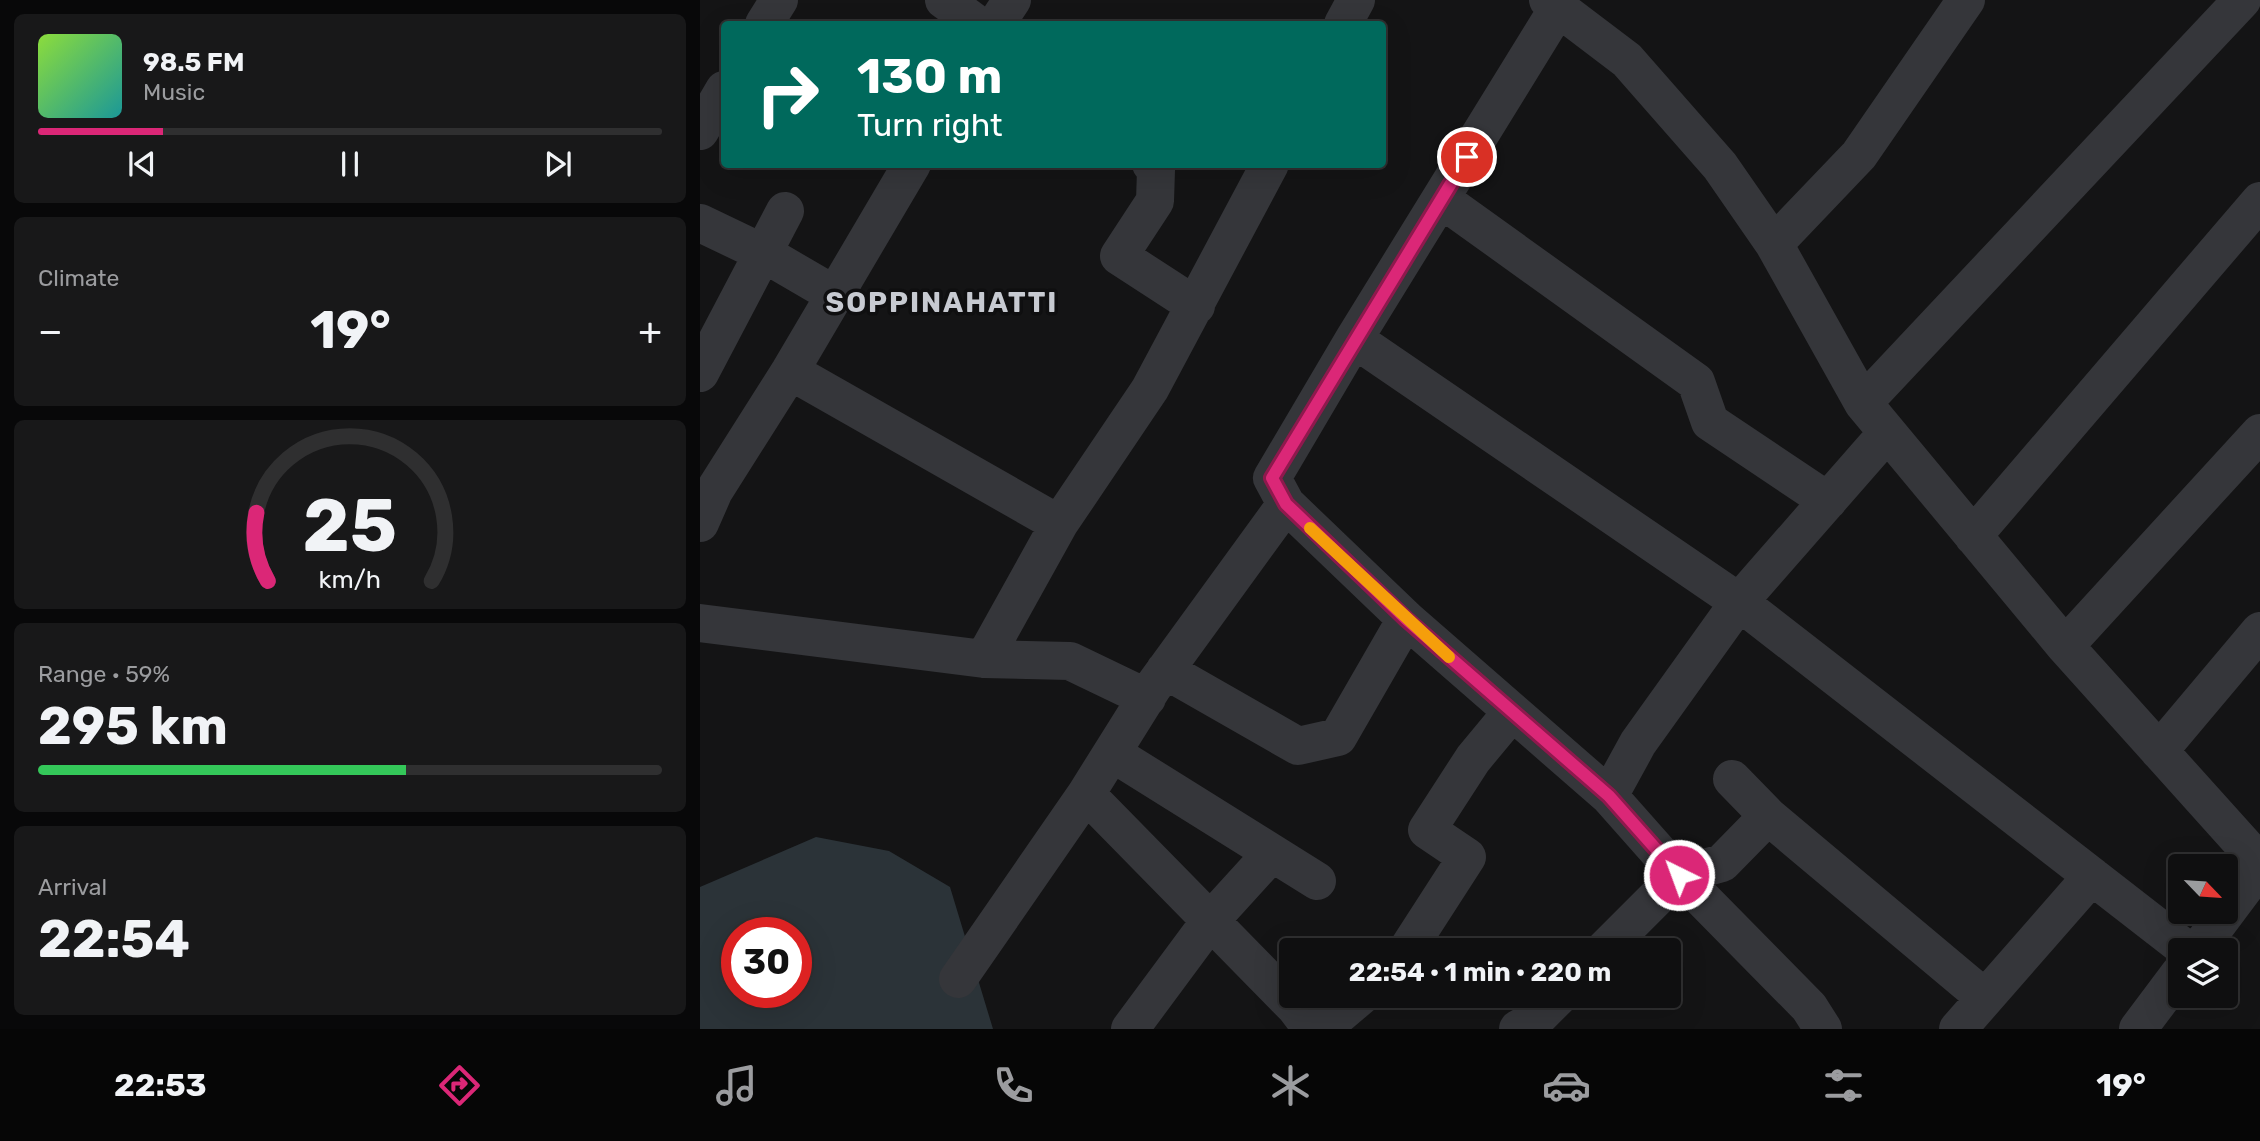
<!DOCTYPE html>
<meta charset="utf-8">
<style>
:root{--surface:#0f0f10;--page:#181819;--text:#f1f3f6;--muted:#9b9c9f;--line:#2f2f30;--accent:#db2777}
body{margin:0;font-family:Rubik,sans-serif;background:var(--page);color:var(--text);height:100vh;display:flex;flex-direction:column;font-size:26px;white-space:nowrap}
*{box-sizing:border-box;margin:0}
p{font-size:23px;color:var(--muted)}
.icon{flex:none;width:38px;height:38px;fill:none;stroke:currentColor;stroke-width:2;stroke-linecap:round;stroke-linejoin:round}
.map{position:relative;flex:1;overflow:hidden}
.panel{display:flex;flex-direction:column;gap:14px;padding:14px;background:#080809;width:700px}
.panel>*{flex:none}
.hud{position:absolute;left:21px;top:21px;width:665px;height:147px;border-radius:7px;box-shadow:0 7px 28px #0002,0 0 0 2px var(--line);background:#00695c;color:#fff;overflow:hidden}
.needle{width:46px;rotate:115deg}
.controls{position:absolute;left:1468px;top:854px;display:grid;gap:14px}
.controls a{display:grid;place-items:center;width:70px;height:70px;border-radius:7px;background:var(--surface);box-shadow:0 7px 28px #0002,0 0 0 2px var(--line);font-size:35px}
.speed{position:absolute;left:21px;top:917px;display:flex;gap:14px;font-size:35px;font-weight:700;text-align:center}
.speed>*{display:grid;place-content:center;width:91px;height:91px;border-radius:50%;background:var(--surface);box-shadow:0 7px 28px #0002,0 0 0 2px var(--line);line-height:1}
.speed .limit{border:10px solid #d22;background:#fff;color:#111}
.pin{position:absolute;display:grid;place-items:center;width:60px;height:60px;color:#fff;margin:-30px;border:4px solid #fff;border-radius:50%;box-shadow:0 2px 7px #0007}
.me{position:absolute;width:77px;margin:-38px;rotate:318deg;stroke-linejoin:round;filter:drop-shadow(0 0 5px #0008)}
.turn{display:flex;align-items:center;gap:24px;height:147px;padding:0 21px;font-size:32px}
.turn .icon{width:91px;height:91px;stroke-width:2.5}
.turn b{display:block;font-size:49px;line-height:60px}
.big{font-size:52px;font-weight:700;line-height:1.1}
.panel .widget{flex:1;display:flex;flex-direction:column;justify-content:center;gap:10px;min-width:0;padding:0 24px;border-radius:10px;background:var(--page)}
.panel .dial{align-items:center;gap:0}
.dial svg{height:182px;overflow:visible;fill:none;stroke:var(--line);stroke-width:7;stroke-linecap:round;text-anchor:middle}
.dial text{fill:var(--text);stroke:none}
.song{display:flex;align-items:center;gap:21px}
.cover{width:84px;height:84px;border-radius:10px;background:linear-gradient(135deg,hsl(90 70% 55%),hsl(180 70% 35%))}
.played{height:7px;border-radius:4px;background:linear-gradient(90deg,var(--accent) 20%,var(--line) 20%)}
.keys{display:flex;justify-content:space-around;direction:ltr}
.heat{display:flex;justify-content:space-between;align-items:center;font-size:38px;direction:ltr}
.charge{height:10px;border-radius:5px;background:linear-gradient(90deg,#34c759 59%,var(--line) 0)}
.trip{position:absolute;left:579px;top:938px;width:402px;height:70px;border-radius:7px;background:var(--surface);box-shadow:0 7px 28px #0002,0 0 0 2px var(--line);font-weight:700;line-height:70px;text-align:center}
.tabs{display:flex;height:112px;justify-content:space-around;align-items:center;background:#060606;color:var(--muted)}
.tabs .icon{width:49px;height:49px}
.tabs .current{color:var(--accent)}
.tabs b{font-size:32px;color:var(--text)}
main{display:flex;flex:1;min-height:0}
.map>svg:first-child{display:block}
</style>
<main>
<section class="panel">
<div class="widget">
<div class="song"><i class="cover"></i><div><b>98.5 FM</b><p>Music</p></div></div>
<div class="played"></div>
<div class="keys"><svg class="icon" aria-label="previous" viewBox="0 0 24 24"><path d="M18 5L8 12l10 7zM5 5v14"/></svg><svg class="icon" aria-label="pause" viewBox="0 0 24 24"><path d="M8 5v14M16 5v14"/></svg><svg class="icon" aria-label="next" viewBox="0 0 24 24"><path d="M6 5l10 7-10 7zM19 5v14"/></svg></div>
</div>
<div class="widget"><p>Climate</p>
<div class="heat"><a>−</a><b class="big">19°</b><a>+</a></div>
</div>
<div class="widget dial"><svg viewBox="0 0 100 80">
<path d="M14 69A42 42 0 1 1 86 69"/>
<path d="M14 69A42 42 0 0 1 9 39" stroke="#db2777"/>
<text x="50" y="56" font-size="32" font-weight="700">25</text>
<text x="50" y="72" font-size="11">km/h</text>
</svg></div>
<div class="widget"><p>Range · 59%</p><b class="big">295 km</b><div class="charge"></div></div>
<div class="widget"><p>Arrival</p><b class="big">22:54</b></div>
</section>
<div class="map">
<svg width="1560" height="1029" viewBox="0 0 1560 1029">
<rect width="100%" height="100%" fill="#141415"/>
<path fill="#2b3338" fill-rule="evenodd" d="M116,837L189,851L250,887L293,1029H0V887ZM37,933H96V992H37Z"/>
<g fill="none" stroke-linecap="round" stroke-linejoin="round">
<path stroke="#35363a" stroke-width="38" d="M244,0L277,24
M848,0L927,60L1020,166L1074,244L1163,403L1365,646L1560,863
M858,8L654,339L572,478L586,504L706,619L909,796L979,875L1109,1007L1123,1029
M64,24L79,0
M296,24L312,0
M643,24L656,0
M0,131L24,90
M451,164L456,170L455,201L419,256L496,306
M741,199L996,382L1010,422L1128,501
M0,223L63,253L135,295
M1074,244L1159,155L1266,0
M654,339L1039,602L1487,950
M90,371L359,524
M0,373L85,211
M1163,403L1542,0
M0,523L14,491L90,371L212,164
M1273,536L1560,201
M0,623L284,659L370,661L447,698
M1365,646L1560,433
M284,659L359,524L450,389L570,164
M465,670L598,746L638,737L706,619
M1459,751L1560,631
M412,753L617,881
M1032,779L1068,816L1285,998
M386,794L595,1007L612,1029
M909,796L938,743L1039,602L1187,433
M707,950L767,857L727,830L773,759L812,712
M904,950L979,875L1022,863L1068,816
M1498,950L1560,867
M258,979L386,794L453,687L586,504
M430,1029L510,921L571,854
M622,1029L661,996
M818,1029L837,1018L859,996
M1258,1029L1392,876
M1438,1029L1480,973"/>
</g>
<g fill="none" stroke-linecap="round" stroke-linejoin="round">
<g stroke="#8e194d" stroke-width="18">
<path id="route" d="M767,157L572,478L586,504L706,619L909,796L979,875"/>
</g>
<use href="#route" stroke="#db2777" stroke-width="12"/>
<path stroke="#f59e0b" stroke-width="12" d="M610,528L749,657"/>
</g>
<g text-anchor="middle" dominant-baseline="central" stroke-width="7" stroke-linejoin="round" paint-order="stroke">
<g font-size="28" font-weight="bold" letter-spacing="2" fill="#c7cad1" stroke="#0f0f10">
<text x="242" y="302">SOPPINAHATTI</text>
</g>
</g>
</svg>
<div class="controls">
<a><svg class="needle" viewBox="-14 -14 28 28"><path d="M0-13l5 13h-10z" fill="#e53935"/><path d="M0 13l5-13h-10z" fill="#9b9c9f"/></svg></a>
<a><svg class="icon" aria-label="layers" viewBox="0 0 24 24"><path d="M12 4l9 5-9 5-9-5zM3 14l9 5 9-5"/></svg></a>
</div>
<div class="speed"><div class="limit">30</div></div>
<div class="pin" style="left:767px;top:157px;background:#d93025"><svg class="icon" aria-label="arrive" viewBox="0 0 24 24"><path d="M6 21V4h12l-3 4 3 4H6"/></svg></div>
<svg class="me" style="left:979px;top:875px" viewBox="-20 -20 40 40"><circle r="17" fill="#db2777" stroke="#fff" stroke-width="3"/><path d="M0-11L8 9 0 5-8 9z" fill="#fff"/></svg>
<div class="trip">22:54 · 1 min · 220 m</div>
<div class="hud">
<div class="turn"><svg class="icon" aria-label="right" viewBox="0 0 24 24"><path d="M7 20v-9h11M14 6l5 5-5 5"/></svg><div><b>130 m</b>Turn right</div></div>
</div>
</div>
</main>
<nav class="tabs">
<b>22:53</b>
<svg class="icon current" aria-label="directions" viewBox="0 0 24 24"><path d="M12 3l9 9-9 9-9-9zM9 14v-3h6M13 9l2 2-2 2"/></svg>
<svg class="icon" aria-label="music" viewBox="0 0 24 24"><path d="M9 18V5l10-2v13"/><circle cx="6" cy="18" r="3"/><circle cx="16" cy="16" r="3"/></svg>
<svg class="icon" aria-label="phone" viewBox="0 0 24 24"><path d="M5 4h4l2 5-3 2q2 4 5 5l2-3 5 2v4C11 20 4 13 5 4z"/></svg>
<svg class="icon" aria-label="climate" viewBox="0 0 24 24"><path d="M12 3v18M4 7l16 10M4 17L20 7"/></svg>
<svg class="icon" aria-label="car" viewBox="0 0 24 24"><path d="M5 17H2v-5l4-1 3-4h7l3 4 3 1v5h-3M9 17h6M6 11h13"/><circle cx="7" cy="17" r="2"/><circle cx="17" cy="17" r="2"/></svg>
<svg class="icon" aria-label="filters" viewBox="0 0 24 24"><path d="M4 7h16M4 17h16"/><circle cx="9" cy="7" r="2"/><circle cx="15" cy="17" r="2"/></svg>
<b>19°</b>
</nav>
